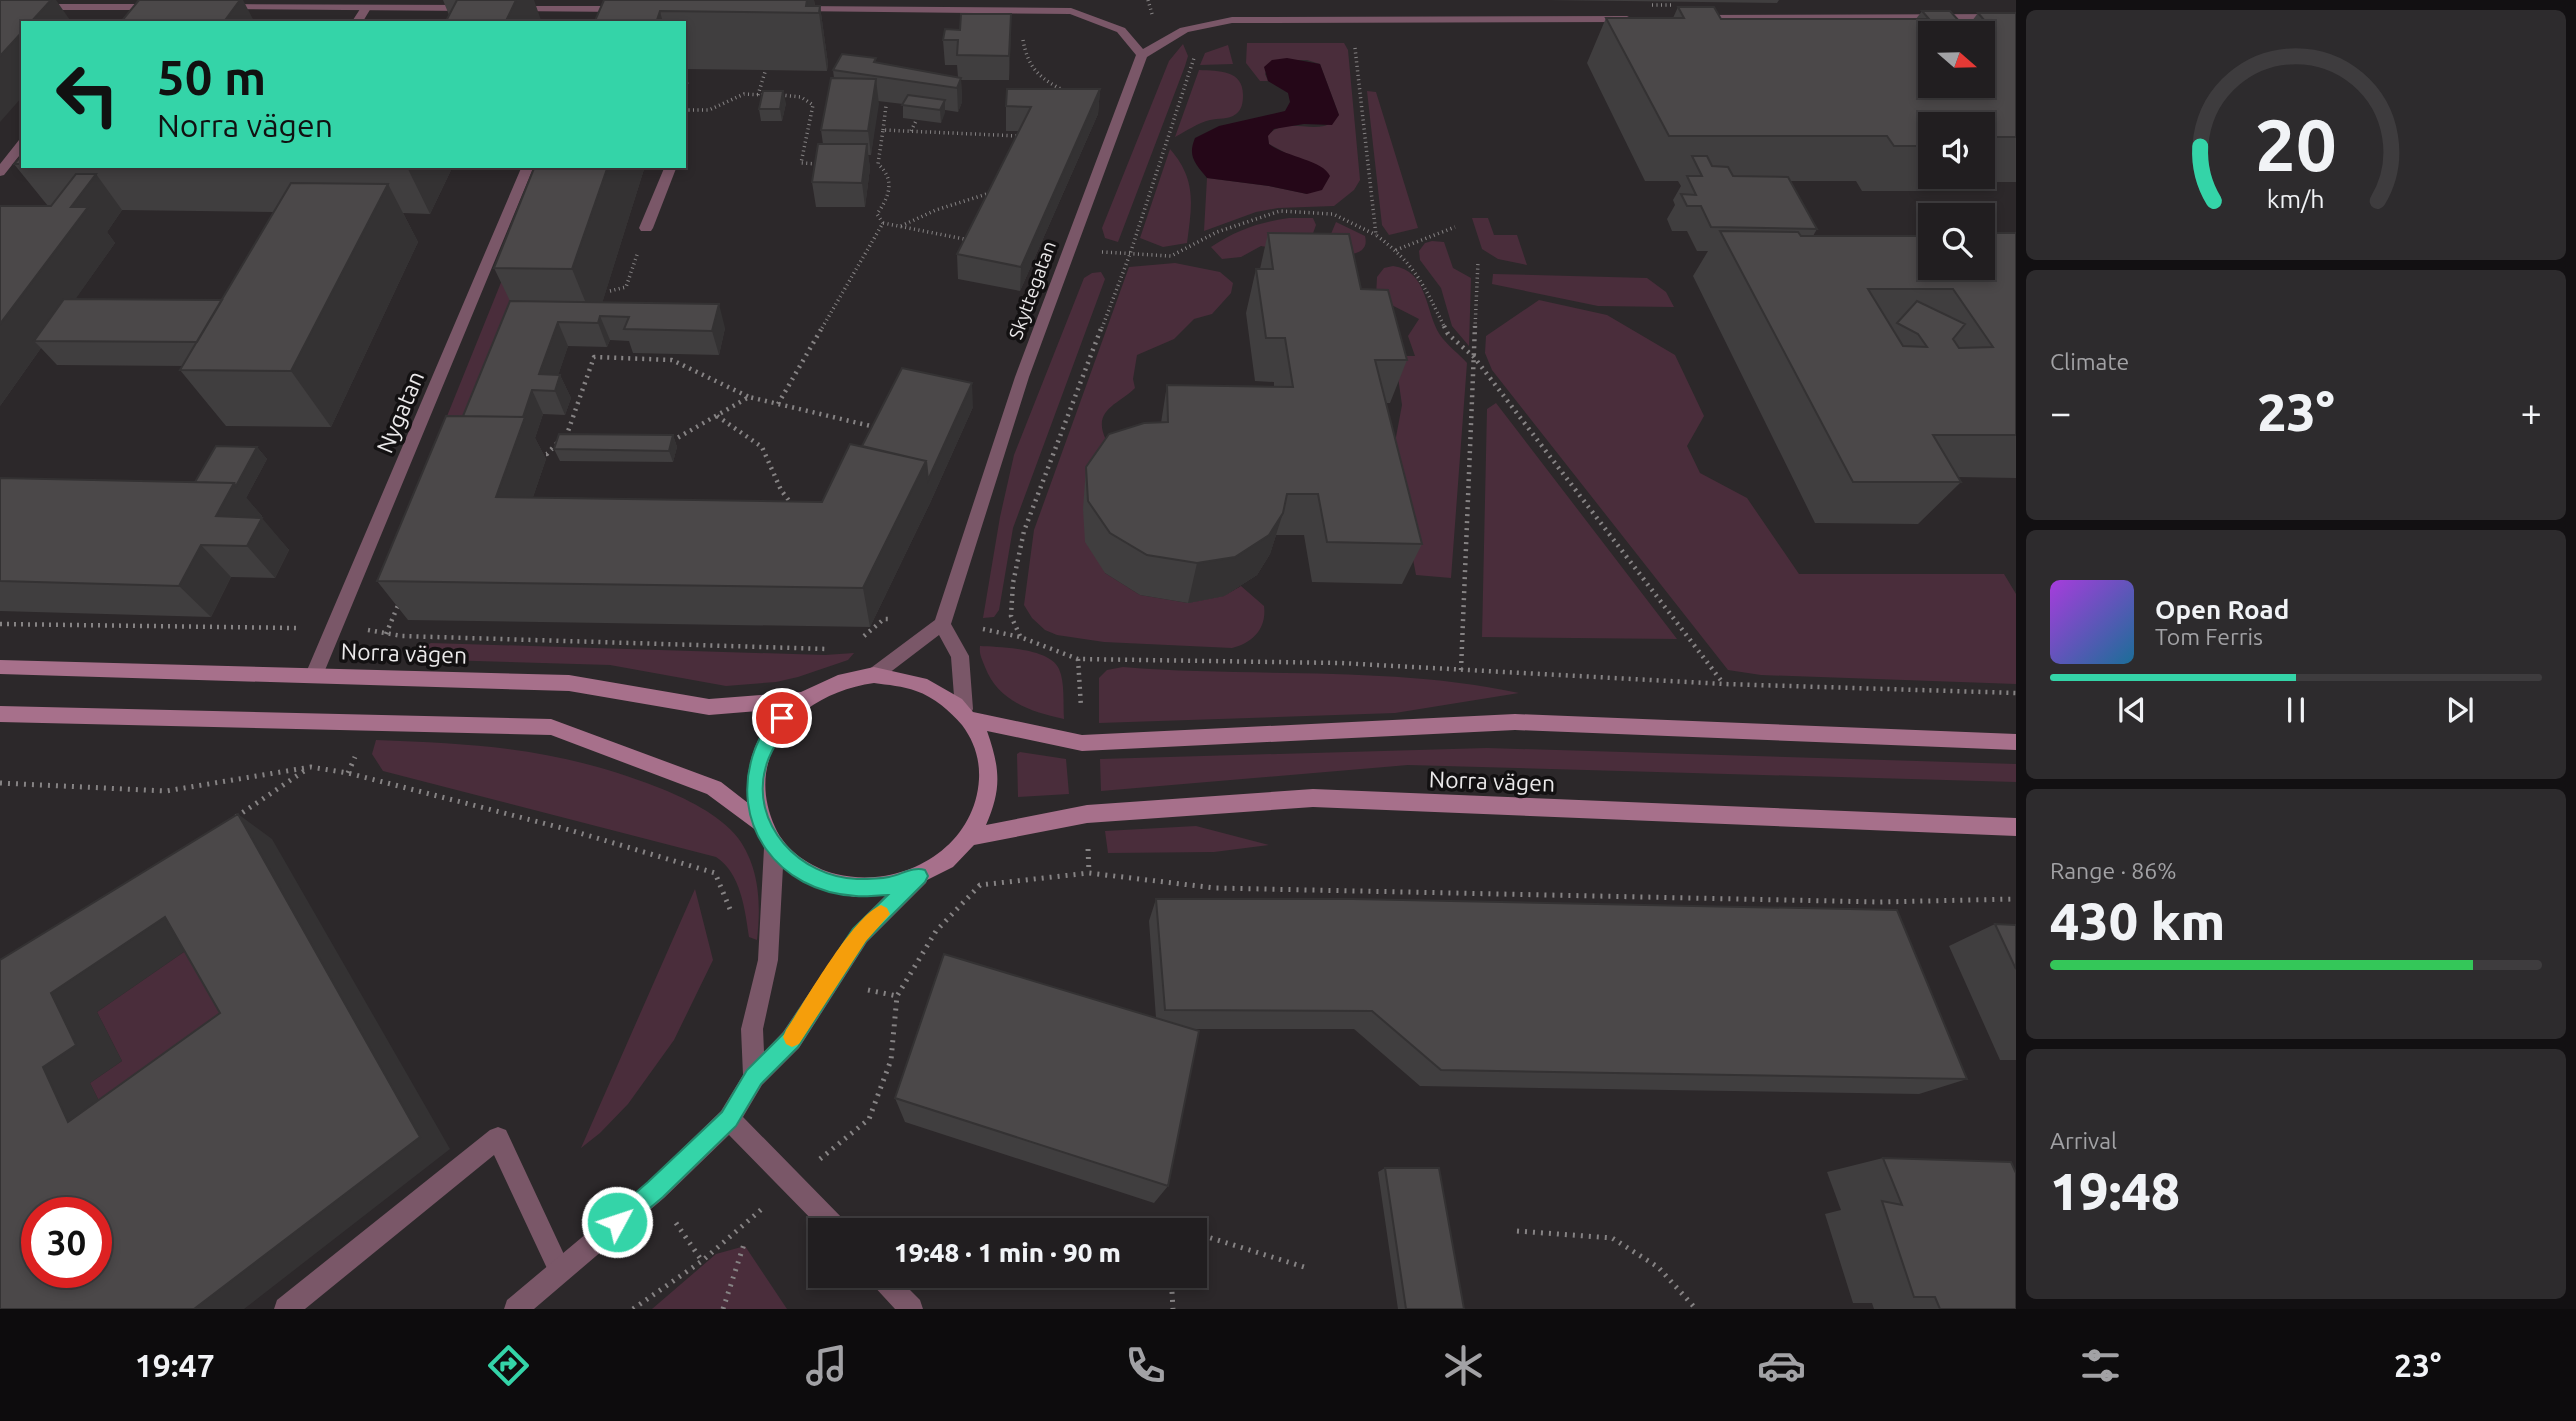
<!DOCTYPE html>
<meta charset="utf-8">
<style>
:root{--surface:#211e20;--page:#2d2b2d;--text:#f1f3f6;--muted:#a2a2a5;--line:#3e3c3e;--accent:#34d4a8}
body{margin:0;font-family:Ubuntu,sans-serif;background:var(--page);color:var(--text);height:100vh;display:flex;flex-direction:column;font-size:26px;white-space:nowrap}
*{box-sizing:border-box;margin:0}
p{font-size:23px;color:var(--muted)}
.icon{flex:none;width:38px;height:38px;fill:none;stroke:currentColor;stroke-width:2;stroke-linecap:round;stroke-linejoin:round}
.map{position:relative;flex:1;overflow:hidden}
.side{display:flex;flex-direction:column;gap:10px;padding:10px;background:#121012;width:560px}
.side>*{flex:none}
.top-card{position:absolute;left:21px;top:21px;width:665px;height:147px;border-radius:0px;box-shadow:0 4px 10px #0003,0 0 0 2px var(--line);background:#34d4a8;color:#111;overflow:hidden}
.needle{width:46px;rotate:110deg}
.fabs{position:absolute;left:1918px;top:21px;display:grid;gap:14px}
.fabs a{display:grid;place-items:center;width:77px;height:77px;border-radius:0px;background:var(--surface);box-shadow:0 4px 10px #0003,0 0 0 2px var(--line);font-size:35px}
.speed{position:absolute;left:21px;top:1197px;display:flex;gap:14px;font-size:35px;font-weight:700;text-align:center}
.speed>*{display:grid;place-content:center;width:91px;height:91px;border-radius:50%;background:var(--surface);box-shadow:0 4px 10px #0003,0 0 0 2px var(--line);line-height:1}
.speed .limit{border:10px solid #d22;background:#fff;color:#111}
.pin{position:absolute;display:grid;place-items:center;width:60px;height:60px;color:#fff;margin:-30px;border:4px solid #fff;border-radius:50%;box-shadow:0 2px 7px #0007}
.me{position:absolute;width:77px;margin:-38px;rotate:50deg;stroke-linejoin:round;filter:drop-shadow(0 0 5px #0008)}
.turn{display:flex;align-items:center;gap:24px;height:147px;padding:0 21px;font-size:32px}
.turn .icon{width:91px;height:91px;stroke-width:2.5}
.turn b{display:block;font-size:49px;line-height:60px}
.big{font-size:52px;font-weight:800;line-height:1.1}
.side .tile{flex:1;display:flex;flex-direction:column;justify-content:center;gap:10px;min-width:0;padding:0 24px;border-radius:10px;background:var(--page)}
.side .dial{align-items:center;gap:0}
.dial svg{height:182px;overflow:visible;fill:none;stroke:var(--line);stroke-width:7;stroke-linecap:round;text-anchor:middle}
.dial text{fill:var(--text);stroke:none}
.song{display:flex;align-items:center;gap:21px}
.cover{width:84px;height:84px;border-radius:10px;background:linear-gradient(135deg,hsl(280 70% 55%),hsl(200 70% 35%))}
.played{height:7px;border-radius:4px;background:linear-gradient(90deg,var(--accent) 50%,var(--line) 50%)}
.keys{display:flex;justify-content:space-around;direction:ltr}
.heat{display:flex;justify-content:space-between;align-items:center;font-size:38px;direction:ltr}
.charge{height:10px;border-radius:5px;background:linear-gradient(90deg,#34c759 86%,var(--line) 0)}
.trip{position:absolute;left:808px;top:1218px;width:399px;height:70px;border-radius:0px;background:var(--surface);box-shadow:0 4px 10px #0003,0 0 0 2px var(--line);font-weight:800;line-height:70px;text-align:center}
.dock{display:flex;height:112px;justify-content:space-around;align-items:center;background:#0d0c0d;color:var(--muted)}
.dock .icon{width:49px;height:49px}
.dock .current{color:var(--accent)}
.dock b{font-size:32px;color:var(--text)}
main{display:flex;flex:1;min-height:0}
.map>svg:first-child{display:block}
</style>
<main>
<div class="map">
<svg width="2016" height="1309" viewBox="0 0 2016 1309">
<rect width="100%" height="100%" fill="#2c282a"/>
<path fill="#4a2d3b" d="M1247,43H1344L1348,50L1360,180L1354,190L1334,206L1278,208L1256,212L1204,231L1207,178L1269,186L1307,194L1295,158L1269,144L1267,136C1283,118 1304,130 1324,126C1329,125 1335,119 1339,115L1320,64L1307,60H1272L1265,74L1268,81H1260L1246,63Z
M1183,44L1188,56L1185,66L1118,242L1105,238L1102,228L1169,61Z
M1228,45L1233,64L1200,65L1205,53Z
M1199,70C1219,71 1243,70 1243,95C1243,102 1242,110 1236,114C1228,120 1218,118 1210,120C1198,123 1186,131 1175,137Z
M1367,91L1376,92L1418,228L1389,235L1382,225Z
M1170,149C1197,180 1192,205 1187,243L1163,247L1140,238Z
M548,166H564L456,442L437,441Z
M1289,218H1313L1316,225L1308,247L1298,253L1261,246L1241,257L1222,259L1211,247C1236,230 1260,222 1289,218Z
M1472,218H1488L1494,235H1517L1527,265L1498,259L1482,249Z
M1336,222L1365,236C1371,260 1337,254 1323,253Z
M1432,241L1444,242L1453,268L1471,278L1469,346L1452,326L1441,288L1420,260L1419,251L1425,243Z
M1175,263L1220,272L1233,283L1231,293L1212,314L1194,319L1174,339L1137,355L1133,379L1135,388C1120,404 1091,409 1106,440L1105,573L1140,595L1188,603L1224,596L1241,586L1264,606C1267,629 1252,643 1232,648L1104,642L1057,635L1045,630L1032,618L1024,605L1034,530L1129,267Z
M1393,266C1428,270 1425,312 1440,335C1447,345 1459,354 1467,363L1451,578L1416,575L1393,453L1402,405L1395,356H1415L1408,336L1419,319L1376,297L1377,277L1384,268Z
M1101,272L1105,279L1013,528L999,610L994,617L983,618L1000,517L1014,455L1084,278L1092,273Z
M1493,274L1647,278L1666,292L1674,307L1598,306L1492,284Z
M1539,300L1607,315L1675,355L1704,416L1687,446L1700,473L1747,498L1799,574H2004L2016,594V684L1761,675L1728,670L1492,370L1485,353L1486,336Z
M1496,403L1677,639L1482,637L1487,409Z
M431,643L825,655L854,653L848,660L798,677L776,682L726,686L610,665L408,659L413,652Z
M980,646C1000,647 1050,648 1059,669C1065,682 1063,705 1064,719C1031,712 998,701 985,667C982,659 979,655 980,646Z
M1123,667C1254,678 1390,665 1519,693L1395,713L1099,723V678L1107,670Z
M376,740C481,744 557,748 657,787C685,798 719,814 738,838C760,868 761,905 757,940L749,937C745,910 741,873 716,857L383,771L372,754Z
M1487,748L2016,764V782L1408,765L1101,791L1100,759Z
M1020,752L1066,759L1069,794L1018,797L1017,754Z
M1196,826L1269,845L1214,852L1108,853L1105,831Z
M695,889L713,960L674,1040L628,1104L600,1133L581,1148Z
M204,938L258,1031L116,1135L90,1083L122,1061L97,1012Z
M745,1246L787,1309H652L716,1254Z"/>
<path fill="#250718" d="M1287,58L1320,64L1339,115L1332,125L1304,124L1274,129L1268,136L1269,144C1286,157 1323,160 1330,176L1322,190L1307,194L1269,186L1207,178C1196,164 1187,157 1195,138L1219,126L1285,111L1290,102L1288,93L1268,81L1264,67L1272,60Z"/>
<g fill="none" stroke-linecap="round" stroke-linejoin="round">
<path stroke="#868384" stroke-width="3.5" stroke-dasharray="1 3.5" stroke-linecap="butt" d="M1148,0L1152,14
M1652,5H1671
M1023,40C1028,68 1040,79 1065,91
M1355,48L1376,235C1416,265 1423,284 1445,328
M684,79L687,82L684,90
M758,95L765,72
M781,95L801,97L813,105L801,163L818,164
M684,110H709L744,94L765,95
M883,130L886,106
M911,131L916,121
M883,223L877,214C889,197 896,180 878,164L883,130L1019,136
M901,226L936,210L990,193
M1396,250L1455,227
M1102,252L1171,256L1217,232L1280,211L1333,214L1376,235
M610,291L626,287L638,252
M822,328L883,223L969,240
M1102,328L1130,254L1194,58
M1475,328L1478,262"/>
<path stroke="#868384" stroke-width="4.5" stroke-dasharray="2 5" stroke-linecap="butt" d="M1444,326L1448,334L1474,357L1723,683
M778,404L823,326
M717,416L762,447L781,490L793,506
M566,437L594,357L672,360L749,397
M672,441L749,397L875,427
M539,454H547L561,439
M0,624L296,628
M983,629L1020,637L1078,659L1340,663L1724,684L2016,693
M368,630L402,636L827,649
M386,634L399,603
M864,636L884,619H891
M1020,636L1011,616L1013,583L1024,531L1102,326
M1078,659L1081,707
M1461,670L1475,326"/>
<path stroke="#868384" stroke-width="5" stroke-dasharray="2 6" stroke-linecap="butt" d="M348,773L355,757
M0,783L166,791L311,767L348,773L566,829L715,873L732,914
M236,817L307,769
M1088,849L1089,873
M868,990L897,996
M820,1159L869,1119L891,1060L897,996L936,931L980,885L1089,873L1215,888L1880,902L2016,899
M676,1223L702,1261
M1168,1230V1226L1185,1230
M1517,1231L1612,1238L1658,1267L1696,1309
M1195,1233L1304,1267
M1171,1276L1173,1309
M633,1309L702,1261L763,1208
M723,1309L745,1241"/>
<path fill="#7a5768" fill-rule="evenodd" d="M366,5L371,8L362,23H351L362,6Z
M665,166H677L653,228L651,231H641L639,228Z
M498,1127L506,1130L568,1263L572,1271L568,1279L560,1283L552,1279L494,1155L305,1309H274L277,1300L490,1130Z"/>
<path fill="#7a5768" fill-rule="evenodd" d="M0,4H156L161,7L156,10H0Z
M223,4L468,5L473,8L468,11L219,9V5Z
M513,6H622L627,9L622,12L509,11V7Z
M797,6L1071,8L1125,28L1143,49L1180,28L1232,17L1627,16L1633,19L1627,22L1232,23L1188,32L1147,57L1029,377L951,624L969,656L973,709L970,715L964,717L958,715L955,709L951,657L939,635L880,680L874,683L868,680L865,675L868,670L935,620L1015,377L1136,55L1117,32L1070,14L793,11V7Z
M2016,14V20L1697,21L1691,18L1697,15Z
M23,139V151L4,175L0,176V164L19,140Z
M522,166H534L323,675L320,680L314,683L308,680L305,675Z
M774,839L781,842L784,848L778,960L763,1029L764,1052L783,1032L853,928L912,869L919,867L926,869L929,876L926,883L867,942L799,1048L762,1085L743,1117L846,1222L850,1230H822L729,1135L664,1198L534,1309H504L507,1300L648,1182L721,1111L743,1075L741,1029L758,960L764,848L767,842Z
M868,1276H896L920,1300L923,1309H895L872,1284Z"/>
<path fill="#a7708b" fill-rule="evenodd" d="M0,660L569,675L709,699L801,692L838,675L874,667L927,679L962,699L973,712L1082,735L1515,714L2016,734V750L1515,730L1082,751L987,731C1000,768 1002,789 986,825L1087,805L1313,789L2016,818V836L1313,807L1087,823L974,845L953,867L913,887L881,896L854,897L812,886L784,869L764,846L757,831L707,794L551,735L0,722V706L551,719L721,782L748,803C744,768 755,733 781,709L709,715L569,691L0,674ZM874,683C888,685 903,686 916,691C934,697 950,711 962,725C974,741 980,759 979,779C975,849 901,890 836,874C811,868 785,850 775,827C741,751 802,693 874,683Z"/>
</g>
<path fill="#403e3f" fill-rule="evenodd" d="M443,0H534L445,22L449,15Z
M604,0H814L815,6H820L828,64L827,71L684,69V23H594Z
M1547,0H1779L1777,3Z
M1678,7L1721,19H1916L1922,11L1959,21H1972L1978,13H2016V182H1934L1927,191H1862L1856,181H1790L1817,229L1813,236L1930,268L2016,233V478L1958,477L1961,482L1918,524L1815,523L1693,276L1708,251H1697L1687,231H1672L1667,219L1675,205L1673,200L1681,186L1678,181H1645L1587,63L1606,18H1673ZM1930,124H1983V177H1930Z
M1011,14L1009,80H961L962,102L958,112L945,110L941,123L903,118V104L878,101L871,155H868L870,168L865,207H816L812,182L823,144L821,130L834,78L833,70L876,62L958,77L957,65H945L943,40L960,30Z
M1100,89L1098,114L1020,291L958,279L957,254L1019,131H1006V106Z
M786,103L782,121H761L759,109Z
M23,154V166H453L430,214L403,213L418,242L331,427L226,426L180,370L183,366L57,365L41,348L0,406L48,206L14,164ZM122,210L274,212L222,300L75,299L115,243L107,232Z
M535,166H645L602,303L725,328L719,355L633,353L629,341L610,340L607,347L568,346L558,375H560L571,398L565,415L543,414L535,438L546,459L533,497L822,502L862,446L973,407L930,503L870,627L408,620L377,581L463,416L510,301L494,268Z
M1268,233L1361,289L1407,360L1390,403H1386L1422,544L1402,584L1312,582L1304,535H1276L1270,554L1257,575L1224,596L1188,603L1140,595L1105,573L1085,542L1083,509L1086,467L1161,423L1167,385L1274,386V382L1255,381L1246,313L1256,269H1260Z
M673,435L677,447L673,462L560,461L554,449Z
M257,447L267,459L246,498L262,516L261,518L289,550L275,578L231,577L211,617L0,611V478L195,482Z
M1156,899L1967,1079L1919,1094L1420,1086L1354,1029H1192L1168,1186L1154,1203L905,1122L895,1098L1156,1018L1149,921Z
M1995,924L2016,925V1060H2000L1949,946Z
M1883,1158L2016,1309H1874L1872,1303H1853L1825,1214L1841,1210L1827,1172Z
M1385,1168L1464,1309H1398L1378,1172Z"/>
<path fill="#343233" d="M51,0H56L72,23H30Z
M240,0H243L255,23H223Z
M516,0H534L542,23H505Z
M807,0H814L816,13L806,6Z
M820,6L828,64L827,71L819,13Z
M660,11L663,23H656Z
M1011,14V39L1009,80V56Z
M23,31V96L0,122V56Z
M961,78L962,102L958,112L957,88Z
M876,79L879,104L871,155L868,131Z
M1100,89L1098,114L1020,291L1021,267Z
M783,91L786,103L782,121L780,109Z
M945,100V113L941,123L940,110Z
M867,144L870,168L865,207L862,183Z
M410,166H453L430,214L408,169Z
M608,166H645L596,323H594L572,269Z
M96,174L122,210L107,232L115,243L46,341H34L41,348L0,406V324L71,207Z
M388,184L418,242L331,427L291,371Z
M719,304L725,328L719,355L712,331Z
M600,316L610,340L607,347L598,323Z
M558,322L568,346L553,391L539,374Z
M560,375L571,398L565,415L555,391Z
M972,383L973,407L930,503L870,627L863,588L926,461Z
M532,390L543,414L535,438L546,459L519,538L496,497Z
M673,435L677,447L673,462L669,451Z
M257,447L267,459L246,498L236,486Z
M234,483L262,516L246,546L216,516Z
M1283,513L1270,554L1257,575L1224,596L1188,603L1197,563Z
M262,518L289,550L275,578L247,546Z
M201,545L231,577L211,617L179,586Z
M238,814L272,839L450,1149L244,1309H194Z
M165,917L204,938L97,1012L122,1061L90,1083L116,1135L68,1122L43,1067L51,993Z"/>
<path fill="#4b4849" stroke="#343233" stroke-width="2" fill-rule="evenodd" d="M0,0H51L30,23H23V31L0,56Z
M139,0H240L223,23H120Z
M457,0H516L505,23H445Z
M604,0H807L806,6H820L819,13L660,11L656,23H594Z
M1678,7H1714L1721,19H1929L1922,11H1950L1959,21H1985L1978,13H2016V137H1983V124H1930V146H1894L1887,136H1669L1606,18H1684ZM1930,33H1983V86H1930Z
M961,14H1011L1009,56L957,55L958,40H943L945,29L960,30Z
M254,21H320V23H253Z
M362,21L445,22L361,23Z
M842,54L876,58L874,62L961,78L957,88L833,70Z
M831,78L876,79L868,131L821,130Z
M1007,89H1100L1021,267L957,254L1031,107L1006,106Z
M763,91H783L780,109H759Z
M908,95L945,100L940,110L902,105Z
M818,144H867L862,183L812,182Z
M23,154V164H14Z
M1692,156H1707L1712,166L1728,167L1733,176L1788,177L1817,229L1711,227L1701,206H1687L1681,194L1696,195L1687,176H1702Z
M182,166H410L408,169Z
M535,166H608L572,269L494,268Z
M76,174H96L71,207H88L0,324V206H51Z
M291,183L388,184L291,371L180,370Z
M1720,231L1798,232L1801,236H1930V268H1983V233H2016V435H1933L1961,482H1853ZM1868,289H1953L1993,347L1959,348L1953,339L1965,324L1917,301L1897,323L1918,334L1927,347L1903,346Z
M1268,233L1349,234L1361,289L1388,290L1407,360H1375L1422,544L1327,542L1318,494H1287L1283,513L1269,535L1235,557L1197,563L1147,555L1110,533L1088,501L1086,467L1109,434L1144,423L1168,422L1167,385L1293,387L1285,338H1266L1256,269H1273Z
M64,299L222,300L197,342L34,341Z
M510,301L719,304L712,331L624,329L629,317L600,316L598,323L558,322L539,374L560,375L555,391L532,390L523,417L463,416Z
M902,368L972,383L928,480L926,461L862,446Z
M446,416L525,417L496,497L822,502L850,444L926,461L863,588L377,581Z
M559,434L673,435L669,451L554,449Z
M216,446L257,447L236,486L234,483L195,482Z
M0,478L234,483L216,516L262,518L247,546L201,545L179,586L0,581Z
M238,814L420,1137L194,1309H0V960ZM165,917L220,1013L68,1122L43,1067L76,1045L51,993ZM37,1213H96V1272H37Z
M1156,899H1353L1897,910L1967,1079L1441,1070L1372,1011L1165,1010Z
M1995,924L2016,925V969Z
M944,954L1199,1031L1168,1186L895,1098Z
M1883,1158L2011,1162L2016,1173V1309H1940L1935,1297H1914L1882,1201L1902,1205Z
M1385,1168H1439L1464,1309H1406Z"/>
<path fill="#34d4a8" stroke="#228a6d" stroke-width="2" d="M782,711L788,713L791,718C783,735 771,747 766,766C749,824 800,877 857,879C867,879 879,879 889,877C901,875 913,866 925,870L928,876L925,882L866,941L798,1047L761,1084L736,1126L663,1197L625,1229L617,1233L610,1229L607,1222L610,1215L648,1182L722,1112L747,1070L784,1033L853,929L888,895C877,895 866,897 856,896C778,892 727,823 755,749C760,737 769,716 782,711Z"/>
<path fill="#f59e0b" d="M881,905L887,908L890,914L866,941L799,1044L792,1047L786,1044L783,1037L786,1030C805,1002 852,917 881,905Z"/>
<g text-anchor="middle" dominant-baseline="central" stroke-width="7" stroke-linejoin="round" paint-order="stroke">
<g font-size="19" fill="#ebe9ea" stroke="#131112">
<text transform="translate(1032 290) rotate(-70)">Skyttegatan</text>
</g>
<g font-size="23" fill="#ebe9ea" stroke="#131112">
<text transform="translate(400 412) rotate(-67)">Nygatan</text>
<text transform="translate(404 653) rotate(2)">Norra vägen</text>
<text transform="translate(1492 781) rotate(2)">Norra vägen</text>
</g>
</g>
</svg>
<div class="fabs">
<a><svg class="needle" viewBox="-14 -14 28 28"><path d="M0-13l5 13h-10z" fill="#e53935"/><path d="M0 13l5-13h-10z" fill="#a2a2a5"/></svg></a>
<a><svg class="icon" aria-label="sound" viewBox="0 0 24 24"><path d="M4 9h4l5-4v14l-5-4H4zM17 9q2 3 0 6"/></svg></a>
<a><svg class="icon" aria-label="search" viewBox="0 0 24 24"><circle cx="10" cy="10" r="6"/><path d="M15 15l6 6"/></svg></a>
</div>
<div class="speed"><div class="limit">30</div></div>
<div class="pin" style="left:782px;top:718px;background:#d93025"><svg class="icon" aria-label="arrive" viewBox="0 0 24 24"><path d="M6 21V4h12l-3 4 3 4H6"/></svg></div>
<svg class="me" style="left:617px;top:1222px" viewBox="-20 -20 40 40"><circle r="17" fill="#34d4a8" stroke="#fff" stroke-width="3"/><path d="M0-11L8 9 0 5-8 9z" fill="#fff"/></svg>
<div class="trip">19:48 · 1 min · 90 m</div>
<div class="top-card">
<div class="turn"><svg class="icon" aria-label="left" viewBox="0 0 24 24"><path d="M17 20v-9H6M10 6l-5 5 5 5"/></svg><div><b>50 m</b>Norra vägen</div></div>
</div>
</div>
<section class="side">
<div class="tile dial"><svg viewBox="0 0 100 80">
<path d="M14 69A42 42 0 1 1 86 69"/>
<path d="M14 69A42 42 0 0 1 8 45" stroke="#34d4a8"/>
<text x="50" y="56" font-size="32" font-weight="700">20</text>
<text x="50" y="72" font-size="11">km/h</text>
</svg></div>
<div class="tile"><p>Climate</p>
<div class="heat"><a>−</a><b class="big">23°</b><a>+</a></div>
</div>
<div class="tile">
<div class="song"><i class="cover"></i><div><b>Open Road</b><p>Tom Ferris</p></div></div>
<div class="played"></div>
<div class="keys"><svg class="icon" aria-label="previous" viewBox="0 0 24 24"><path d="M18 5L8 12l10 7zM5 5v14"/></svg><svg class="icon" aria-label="pause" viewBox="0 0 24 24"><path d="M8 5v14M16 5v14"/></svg><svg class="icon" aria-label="next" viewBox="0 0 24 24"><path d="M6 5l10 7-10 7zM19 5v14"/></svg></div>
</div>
<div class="tile"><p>Range · 86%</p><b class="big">430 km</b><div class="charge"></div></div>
<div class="tile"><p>Arrival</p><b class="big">19:48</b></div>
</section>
</main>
<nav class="dock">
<b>19:47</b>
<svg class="icon current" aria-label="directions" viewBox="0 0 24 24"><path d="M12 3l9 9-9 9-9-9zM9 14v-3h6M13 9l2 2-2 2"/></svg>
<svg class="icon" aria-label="music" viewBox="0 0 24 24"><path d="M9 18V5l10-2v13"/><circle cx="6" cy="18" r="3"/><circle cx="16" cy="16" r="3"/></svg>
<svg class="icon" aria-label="phone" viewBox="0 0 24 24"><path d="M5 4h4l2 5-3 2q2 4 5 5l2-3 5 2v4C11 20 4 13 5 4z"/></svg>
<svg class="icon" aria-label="climate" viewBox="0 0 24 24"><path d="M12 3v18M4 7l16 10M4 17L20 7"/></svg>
<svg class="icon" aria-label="car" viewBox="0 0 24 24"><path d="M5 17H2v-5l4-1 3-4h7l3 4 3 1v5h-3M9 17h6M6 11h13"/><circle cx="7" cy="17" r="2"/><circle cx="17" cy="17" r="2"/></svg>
<svg class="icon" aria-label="filters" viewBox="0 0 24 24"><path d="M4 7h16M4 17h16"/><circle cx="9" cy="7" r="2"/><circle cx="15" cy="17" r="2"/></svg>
<b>23°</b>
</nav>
